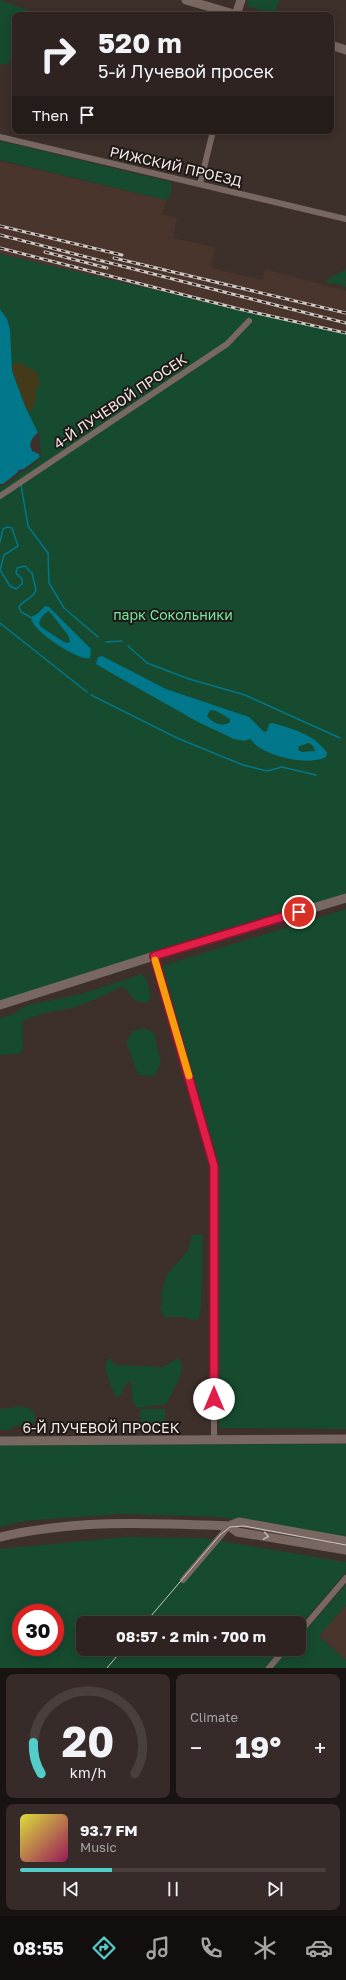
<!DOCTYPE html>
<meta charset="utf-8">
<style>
:root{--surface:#2e2320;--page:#362b29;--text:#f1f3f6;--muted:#a7a4a5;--line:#49403e;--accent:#53cdc9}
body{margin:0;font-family:"Golos Text",sans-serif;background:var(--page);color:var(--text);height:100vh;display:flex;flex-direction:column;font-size:15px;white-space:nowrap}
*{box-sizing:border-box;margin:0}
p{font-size:13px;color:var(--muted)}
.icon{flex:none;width:22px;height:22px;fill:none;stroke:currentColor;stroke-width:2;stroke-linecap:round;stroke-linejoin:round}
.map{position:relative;height:1668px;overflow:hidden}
.sheet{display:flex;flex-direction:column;gap:6px;padding:6px;background:#191312;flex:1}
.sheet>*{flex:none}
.guide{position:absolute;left:12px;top:12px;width:322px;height:122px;border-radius:8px;box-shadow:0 2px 10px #0003,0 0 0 1px var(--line);background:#2e2320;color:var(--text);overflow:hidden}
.speed{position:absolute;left:12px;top:1604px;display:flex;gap:8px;font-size:20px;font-weight:700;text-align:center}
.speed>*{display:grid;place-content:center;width:52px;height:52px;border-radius:50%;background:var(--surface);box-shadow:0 2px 10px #0003,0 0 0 1px var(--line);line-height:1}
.speed .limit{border:6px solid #d22;background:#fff;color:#111}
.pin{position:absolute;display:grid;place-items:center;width:34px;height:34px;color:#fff;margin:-17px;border:2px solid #fff;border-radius:50%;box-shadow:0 1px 4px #0007}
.me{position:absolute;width:44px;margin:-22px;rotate:0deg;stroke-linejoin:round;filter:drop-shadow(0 0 3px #0008)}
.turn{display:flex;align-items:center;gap:14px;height:84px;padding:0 20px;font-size:18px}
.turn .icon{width:52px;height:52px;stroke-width:2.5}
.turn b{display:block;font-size:28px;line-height:34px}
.then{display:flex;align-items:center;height:38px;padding:0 20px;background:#0003;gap:8px;font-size:15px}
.big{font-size:30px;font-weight:700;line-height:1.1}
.sheet .tile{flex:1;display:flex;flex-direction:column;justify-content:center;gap:6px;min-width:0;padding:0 14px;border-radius:8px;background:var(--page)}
.sheet .dial{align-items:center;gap:0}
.dial svg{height:104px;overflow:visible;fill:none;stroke:var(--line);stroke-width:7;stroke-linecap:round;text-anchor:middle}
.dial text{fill:var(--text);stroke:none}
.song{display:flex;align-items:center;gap:12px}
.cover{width:48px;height:48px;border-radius:6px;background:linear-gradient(135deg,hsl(60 70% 55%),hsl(330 70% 35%))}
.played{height:4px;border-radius:2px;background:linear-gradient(90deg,var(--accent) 30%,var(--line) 30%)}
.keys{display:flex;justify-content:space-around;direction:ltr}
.heat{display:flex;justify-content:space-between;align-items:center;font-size:22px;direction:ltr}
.sheet .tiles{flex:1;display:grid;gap:6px;grid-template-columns:1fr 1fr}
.tile:last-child{grid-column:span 2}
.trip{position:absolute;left:76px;top:1616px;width:230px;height:40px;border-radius:8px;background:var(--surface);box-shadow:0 2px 10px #0003,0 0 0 1px var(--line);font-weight:700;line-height:40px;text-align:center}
.tabs{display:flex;height:64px;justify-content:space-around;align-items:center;background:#120e0d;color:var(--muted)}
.tabs .icon{width:28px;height:28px}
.tabs .current{color:var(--accent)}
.tabs b{font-size:18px;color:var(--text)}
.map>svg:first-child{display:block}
</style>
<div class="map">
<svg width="346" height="1668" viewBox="0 0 346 1668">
<rect width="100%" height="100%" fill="#3d2f2a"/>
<path fill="#4a352d" d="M0,161L166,200L162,214L177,218L173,238L215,247L211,268L263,280L265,269L346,291V334L0,254Z
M346,1605V1660L319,1636Z"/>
<path fill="#164b2f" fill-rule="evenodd" d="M0,0L42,15H15V52L11,55L9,65L0,64Z
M248,0H279L274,15L247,6Z
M0,141L171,182C172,189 172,194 166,200L0,160Z
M0,254L346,334V894L0,1003Z
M346,269V287L339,284L327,283L326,280Z
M346,909V1429L219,1428V1166L162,967L165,965Z
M141,974L146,977L151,997L148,1003L135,1001L123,986C107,993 92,1002 75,1007C57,1012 38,1012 22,1022L23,1049L19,1054L0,1055V1018L11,1015L28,1005L85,993Z
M144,1028L154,1033L161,1063L154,1076L138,1075L126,1042L133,1031Z
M200,1234L203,1235L201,1307L199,1318L194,1321L184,1317H164L160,1308L162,1303L161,1292L167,1274L188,1251L192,1235Z
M109,1358L112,1359L114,1364L117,1365L163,1367L178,1358C190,1370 170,1392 167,1404L137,1408L133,1403L131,1383L129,1382C122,1386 124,1394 117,1398L115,1396C112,1386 100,1366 109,1358Z
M21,1406L33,1410L36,1419L32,1425L12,1426V1430H0V1409Z
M140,1409H165V1424H140Z
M346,1444V1539L220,1517L121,1514L24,1521L0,1527V1445Z
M125,1537L202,1538L346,1562V1572L303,1622L309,1627L346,1584V1605L319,1636L346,1660V1668H0V1549ZM21,1613H55V1647H21ZM83,1623H299V1649H83Z"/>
<path fill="#433a1a" d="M20,363L37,372L40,385L36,388C36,400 37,399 32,410L27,411L12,371L11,366L14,364Z"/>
<path fill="#00778a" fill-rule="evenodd" d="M0,309L7,319L10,329L12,371L25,406L38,433L40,457L24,469L19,470L17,474L3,484H0Z
M45,606L49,607L91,649L90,658C80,662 30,630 31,617L37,614ZM49,611L68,635L70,641L69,643L64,642L41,627L39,623C41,618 44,613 49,611Z
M102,656L166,689L249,717L264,732L267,731L269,724L272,723C292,729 315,734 327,753L326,757C308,766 272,757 257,746C254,744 253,741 250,739L244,741L234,739L198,722L106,670L96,664L98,657ZM210,710C216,709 225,716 230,719V722C222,728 213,723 207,716ZM309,743L313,746L315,751L302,752L298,750L299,746Z"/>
<path fill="#3d2f2a" d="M39,431L41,459L25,471L20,472L18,476L4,486H0V484H3L16,474L19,470L24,469L40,458L39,454L32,451L30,445L32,439Z"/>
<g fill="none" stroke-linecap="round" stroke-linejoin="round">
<path stroke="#00778a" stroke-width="1.5" d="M21,485L28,526L48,553L49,583L64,608L98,637
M0,542L3,529L7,527L12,528L18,546L4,555L0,570L10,586L16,589L22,584V579L16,573L17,568L25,566L32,573L36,590C33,599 24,599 19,607L21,612L32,618
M0,623L87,692
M106,642L122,641
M128,646L147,663L189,679L245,695L340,738
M91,695L177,738L243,765L267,771L282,767L316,775"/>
<path stroke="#796862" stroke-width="6" d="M0,137L346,219
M200,184L213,131
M0,496L227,344L249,321
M154,956L214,1166V1439
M183,1580L229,1526
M299,1633L346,1578
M269,1668L285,1649"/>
<path stroke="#796862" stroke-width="9" d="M186,0L237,15
M236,15L241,0
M331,45L346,50
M0,1005L154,956L346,898
M0,1441L346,1439
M229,1526L237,1532L346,1550
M0,1537C76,1519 152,1523 229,1526L239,1522L346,1541"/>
<path stroke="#d1c7c3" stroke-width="1" d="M145,1623L220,1535L230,1527L244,1526L346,1545
M107,1668L123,1649"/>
<g stroke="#d1c7c3" stroke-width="3">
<path id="rail" d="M0,226L122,255
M0,235L346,323
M0,248L239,309L346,333
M45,252L107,268
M114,258L346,313"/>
</g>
<use href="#rail" stroke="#1f1917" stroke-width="1.5" stroke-dasharray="4.5" stroke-linecap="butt"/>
</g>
<defs><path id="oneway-chevron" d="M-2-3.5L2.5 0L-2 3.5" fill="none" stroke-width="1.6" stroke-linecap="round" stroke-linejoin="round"/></defs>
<use stroke="#c3b6b2" href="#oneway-chevron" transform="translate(266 1536) rotate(10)"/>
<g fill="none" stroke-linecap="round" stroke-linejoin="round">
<g stroke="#92132f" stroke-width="10">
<path id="route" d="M214,1399V1166L154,956L299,912"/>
</g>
<use href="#route" stroke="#e11d48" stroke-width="7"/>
<path stroke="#f59e0b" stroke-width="7" d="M155,960L189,1076"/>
</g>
<g text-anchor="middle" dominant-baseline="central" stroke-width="4" stroke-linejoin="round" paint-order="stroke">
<g font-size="14" fill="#f4eae7" stroke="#1f1917">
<text transform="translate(176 166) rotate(13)">РИЖСКИЙ ПРОЕЗД</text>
<text transform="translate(120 401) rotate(-34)">4-Й ЛУЧЕВОЙ ПРОСЕК</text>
<text x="101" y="1427">6-Й ЛУЧЕВОЙ ПРОСЕК</text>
</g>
<g font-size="14" fill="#73e9a4" stroke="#1f1917">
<text x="173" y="614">парк Сокольники</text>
</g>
</g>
</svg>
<div class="speed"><div class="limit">30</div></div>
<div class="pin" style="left:299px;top:912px;background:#d93025"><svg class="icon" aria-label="arrive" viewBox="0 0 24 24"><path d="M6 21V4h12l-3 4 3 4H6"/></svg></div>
<svg class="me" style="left:214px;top:1399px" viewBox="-20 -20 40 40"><circle r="19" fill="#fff"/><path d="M0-13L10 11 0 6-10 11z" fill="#e11d48"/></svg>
<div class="trip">08:57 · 2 min · 700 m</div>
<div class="guide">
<div class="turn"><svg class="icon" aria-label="right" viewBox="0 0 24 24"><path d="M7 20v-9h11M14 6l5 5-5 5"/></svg><div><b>520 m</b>5-й Лучевой просек</div></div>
<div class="then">Then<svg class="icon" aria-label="arrive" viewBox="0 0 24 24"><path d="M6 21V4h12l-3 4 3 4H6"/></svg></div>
</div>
</div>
<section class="sheet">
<div class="tiles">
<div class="tile dial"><svg viewBox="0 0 100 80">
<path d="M14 69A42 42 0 1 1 86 69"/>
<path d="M14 69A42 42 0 0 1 8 45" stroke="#53cdc9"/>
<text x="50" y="56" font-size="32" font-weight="700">20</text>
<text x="50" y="72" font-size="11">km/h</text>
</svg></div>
<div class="tile"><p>Climate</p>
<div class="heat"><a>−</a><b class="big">19°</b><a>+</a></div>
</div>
<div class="tile">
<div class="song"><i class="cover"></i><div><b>93.7 FM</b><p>Music</p></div></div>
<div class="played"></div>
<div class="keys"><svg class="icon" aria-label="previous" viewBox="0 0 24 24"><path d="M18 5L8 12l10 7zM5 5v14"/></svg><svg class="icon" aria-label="pause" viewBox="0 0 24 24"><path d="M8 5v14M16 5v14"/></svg><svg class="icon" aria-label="next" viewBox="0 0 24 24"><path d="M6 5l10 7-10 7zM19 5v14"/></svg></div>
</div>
</div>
</section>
<nav class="tabs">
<b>08:55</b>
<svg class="icon current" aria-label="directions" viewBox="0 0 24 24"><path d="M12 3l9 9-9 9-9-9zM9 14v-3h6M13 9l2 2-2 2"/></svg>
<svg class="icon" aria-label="music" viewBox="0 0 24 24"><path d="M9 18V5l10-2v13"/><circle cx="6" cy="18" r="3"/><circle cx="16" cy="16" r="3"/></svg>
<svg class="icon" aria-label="phone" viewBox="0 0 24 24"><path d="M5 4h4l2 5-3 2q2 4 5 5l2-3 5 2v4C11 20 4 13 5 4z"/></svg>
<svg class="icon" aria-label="climate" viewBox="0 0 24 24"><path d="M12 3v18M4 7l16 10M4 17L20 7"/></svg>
<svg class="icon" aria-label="car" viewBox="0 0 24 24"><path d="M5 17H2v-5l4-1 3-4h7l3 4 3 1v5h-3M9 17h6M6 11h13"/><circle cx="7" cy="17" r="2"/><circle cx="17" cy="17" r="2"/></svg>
</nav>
